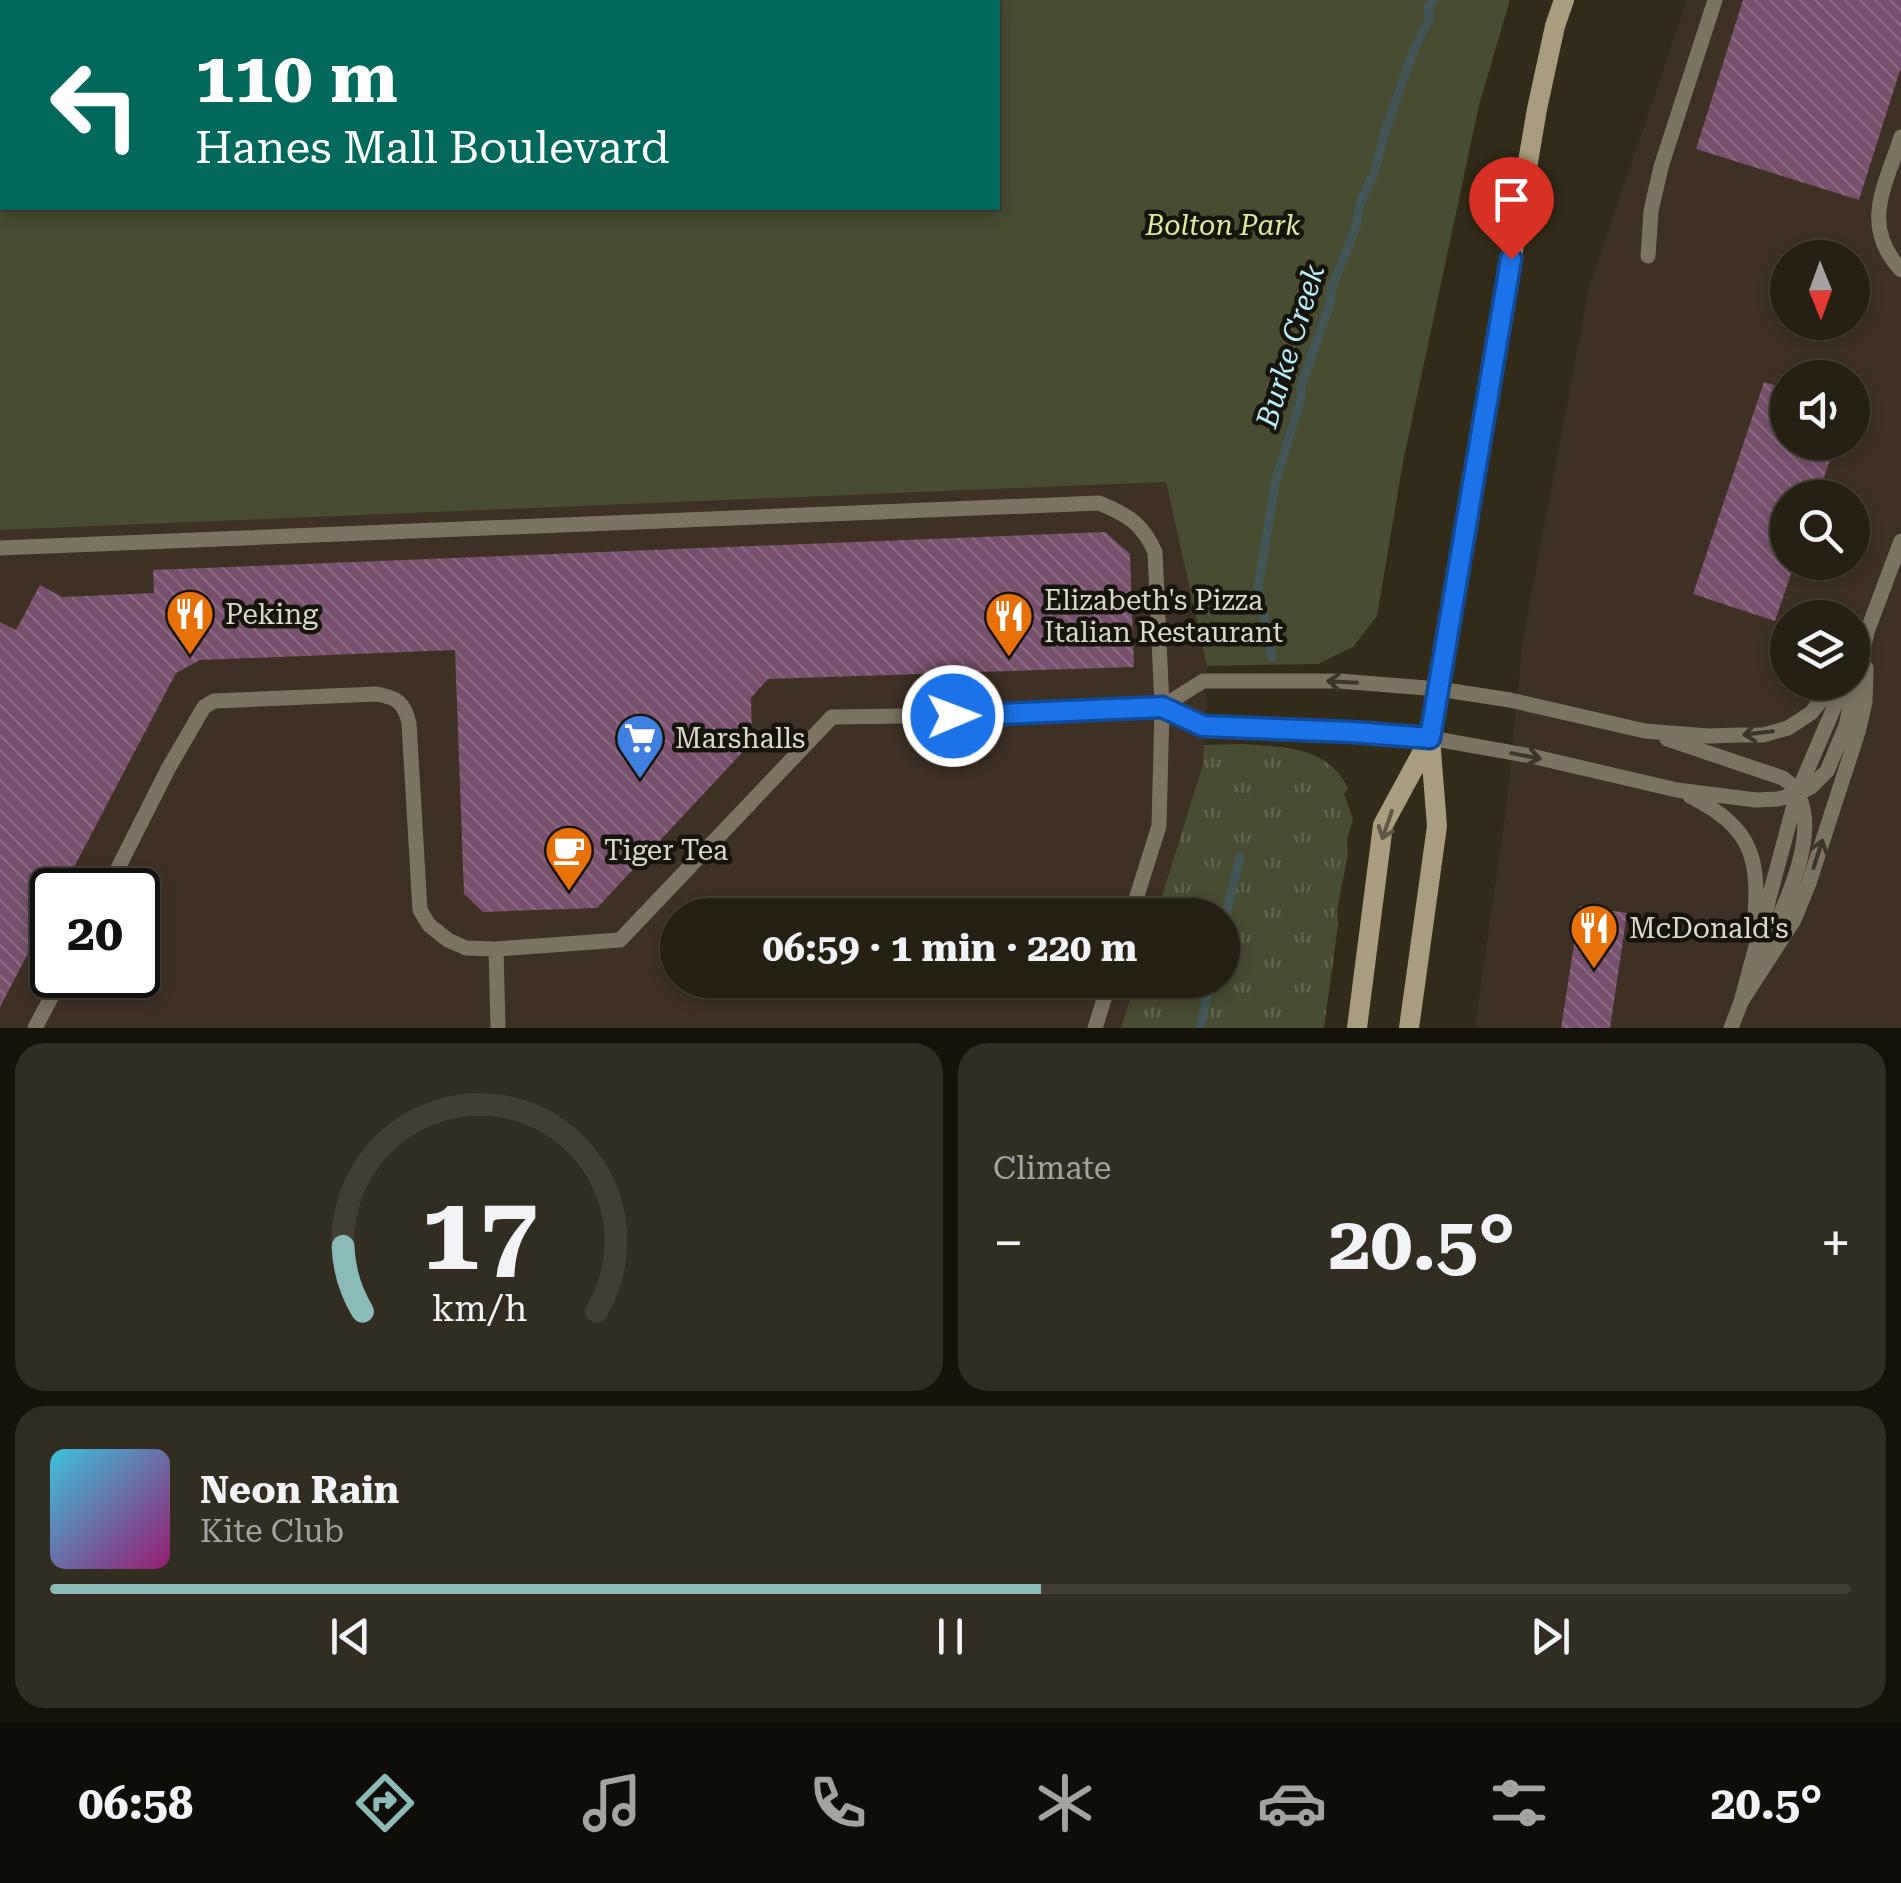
<!DOCTYPE html>
<meta charset="utf-8">
<style>
:root{--surface:#262013;--page:#322d21;--text:#f1f3f6;--muted:#a4a3a0;--line:#423e33;--accent:#8bbbb9}
body{margin:0;font-family:"Roboto Serif",serif;background:var(--page);color:var(--text);height:100vh;display:flex;flex-direction:column;font-size:38px;white-space:nowrap}
*{box-sizing:border-box;margin:0}
p{font-size:32px;color:var(--muted)}
.icon{flex:none;width:55px;height:55px;fill:none;stroke:currentColor;stroke-width:2;stroke-linecap:round;stroke-linejoin:round}
.map{position:relative;height:1028px;overflow:hidden}
.details{display:flex;flex-direction:column;gap:15px;padding:15px;background:#15120a;flex:1}
.details>*{flex:none}
.guide{position:absolute;left:0px;top:0px;width:1000px;height:210px;box-shadow:0 5px 15px #0003,0 0 0 2px var(--line);background:#00695c;color:#fff;overflow:hidden}
.needle{width:65px;rotate:179deg}
.buttons{position:absolute;left:1770px;top:240px;display:grid;gap:20px}
.buttons a{display:grid;place-items:center;width:100px;height:100px;border-radius:50%;background:var(--surface);box-shadow:0 5px 15px #0003,0 0 0 2px var(--line);font-size:50px}
.speed{position:absolute;left:30px;top:868px;display:flex;gap:20px;font-size:50px;font-weight:700;text-align:center}
.speed>*{display:grid;place-content:center;width:130px;height:130px;border-radius:50%;background:var(--surface);box-shadow:0 5px 15px #0003,0 0 0 2px var(--line);line-height:1}
.speed .limit{border:5px solid #111;border-radius:15px;background:#fff;color:#111}
.pin{position:absolute;display:grid;place-items:center;width:85px;height:85px;color:#fff;margin:-102px -42px;border-radius:50% 50% 50% 0;rotate:-45deg;box-shadow:0 0 10px #0007}
.pin .icon{rotate:45deg}
.me{position:absolute;width:110px;margin:-55px;rotate:89deg;stroke-linejoin:round;filter:drop-shadow(0 0 8px #0008)}
.turn{display:flex;align-items:center;gap:35px;height:210px;padding:0 30px;font-size:45px}
.turn .icon{width:130px;height:130px;stroke-width:2.5}
.turn b{display:block;font-size:70px;line-height:85px}
.big{font-size:75px;font-weight:700;line-height:1.1}
.details .widget{flex:1;display:flex;flex-direction:column;justify-content:center;gap:15px;min-width:0;padding:0 35px;border-radius:30px;background:var(--page)}
.details .dial{align-items:center;gap:0}
.dial svg{height:260px;overflow:visible;fill:none;stroke:var(--line);stroke-width:7;stroke-linecap:round;text-anchor:middle}
.dial text{fill:var(--text);stroke:none}
.song{display:flex;align-items:center;gap:30px}
.cover{width:120px;height:120px;border-radius:15px;background:linear-gradient(135deg,hsl(190 70% 55%),hsl(320 70% 35%))}
.played{height:10px;border-radius:5px;background:linear-gradient(90deg,var(--accent) 55%,var(--line) 55%)}
.keys{display:flex;justify-content:space-around;direction:ltr}
.heat{display:flex;justify-content:space-between;align-items:center;font-size:55px;direction:ltr}
.details .tiles{flex:1;display:grid;gap:15px;grid-template-columns:1fr 1fr}
.widget:last-child{grid-column:span 2}
.trip{position:absolute;left:660px;top:898px;width:580px;height:100px;border-radius:50px;background:var(--surface);box-shadow:0 5px 15px #0003,0 0 0 2px var(--line);font-weight:700;line-height:100px;text-align:center}
.tabs{display:flex;height:160px;justify-content:space-around;align-items:center;background:#0f0d08;color:var(--muted)}
.tabs .icon{width:70px;height:70px}
.tabs .current{color:var(--accent)}
.tabs b{font-size:45px;color:var(--text)}
.map>svg:first-child{display:block}
</style>
<div class="map">
<svg width="1901" height="1028" viewBox="0 0 1901 1028">
<defs>
<pattern id="grass-tufts" width="24" height="20" patternUnits="userSpaceOnUse" patternTransform="scale(2.5)"><rect width="24" height="20" fill="#484c31"/><path d="M3 7l-1-3M5 7V3M7 7l1-3M15 17l-1-3M17 17v-4M19 17l1-3" fill="none" stroke="#62654e"/></pattern>
<pattern id="building-back-hatch" width="6" height="6" patternUnits="userSpaceOnUse" patternTransform="scale(2.5)"><rect width="6" height="6" fill="#78506e"/><path d="M-1 5l2 2M0 0l6 6M5-1l2 2" fill="none" stroke="#8b6882"/></pattern>
</defs>
<rect width="100%" height="100%" fill="#322b19"/>
<path fill="#3f3024" fill-rule="evenodd" d="M1687,0H1901V1028H1475L1506,809L1523,639L1589,288ZM1788,258H1852V322H1788ZM1788,378H1852V442H1788ZM1788,498H1852V562H1788ZM1788,618H1852V682H1788Z
M1167,482L1207,666V705L1202,767L1156,915H678V980H1136L1121,1028H0V530ZM52,890H138V975H52Z"/>
<path fill="url(#grass-tufts)" d="M1241,744C1282,747 1328,745 1348,789L1344,794L1353,819L1347,839L1348,854L1337,911L1338,925L1324,1028H1121L1136,980H1222V915H1156L1202,767L1204,745Z"/>
<path fill="#484c31" fill-rule="evenodd" d="M0,0H1510L1479,105L1403,462L1377,616L1353,647L1318,664L1207,666L1166,482L0,530ZM2,2H998V208H2Z"/>
<g fill="none" stroke-linecap="round" stroke-linejoin="round">
<path stroke="#425657" stroke-width="9" d="M1272,657L1258,588L1275,483L1301,398V387L1331,300V289L1357,224L1360,203L1375,171L1383,138L1413,51L1429,19L1428,8L1433,0
M1222,931L1240,857
M1200,1028L1211,980"/>
</g>
<path fill="url(#building-back-hatch)" d="M1743,0H1901V67L1859,200L1696,149Z
M1764,382L1788,389V442H1836L1817,498H1788V562H1795L1775,621L1693,594Z
M1105,532L1130,554L1134,667L768,679L751,698L752,742L597,908L483,912L464,894L455,650L200,660L176,673L62,890H52V907L0,1007V622L16,630L40,585L62,597L154,593L153,570Z
M1580,906L1627,913L1610,1028H1561Z"/>
<g fill="none" stroke-linecap="round" stroke-linejoin="round">
<path stroke="#7c7461" stroke-width="15" d="M1901,137C1885,187 1860,225 1901,270
M1648,256L1651,211L1661,167L1715,0
M0,548L1099,503C1128,515 1142,523 1155,552L1162,707L1159,826L1131,915
M1864,640L1901,541
M1162,707L1203,681H1339L1439,689L1510,700L1645,731L1708,736L1739,735H1763L1788,728L1811,713L1836,682
M1667,739L1783,778C1835,815 1780,913 1761,957
M1690,796C1755,829 1760,860 1754,928
M107,890L168,769L204,707L214,701L377,694C397,698 404,702 409,723L420,910L429,925L448,940L466,948L496,949L620,940L832,717L981,715L1162,707L1203,726L1352,732L1430,738L1531,756L1677,790L1756,800L1778,799L1797,794L1811,787L1827,771L1846,726L1867,632
M496,949L498,1028
M1741,1002L1794,920L1809,883L1858,732L1865,702L1866,668
M35,1028L63,975
M1095,1028L1110,980
M1731,1028L1741,1002L1797,794L1845,682"/>
<path stroke="#aa9d7d" stroke-width="20" d="M1357,1028L1383,825L1429,740
M1409,1028L1437,826L1430,738L1537,109L1555,26L1564,0"/>
</g>
<defs><path id="oneway-shaft" d="M-6 0H5M1.5-3L5.5 0L1.5 3" fill="none" stroke-width="1.6" stroke-linecap="round" stroke-linejoin="round" transform="scale(2.5)"/></defs>
<g stroke="#3a362a">
<use href="#oneway-shaft" transform="translate(1342 682) rotate(-177)"/>
<use href="#oneway-shaft" transform="translate(1758 733) rotate(173)"/>
<use href="#oneway-shaft" transform="translate(1526 756) rotate(11)"/>
<use href="#oneway-shaft" transform="translate(1818 854) rotate(-72)"/>
</g>
<use stroke="#605844" href="#oneway-shaft" transform="translate(1387 825) rotate(109)"/>
<g fill="none" stroke-linecap="round" stroke-linejoin="round">
<g stroke="#114b97" stroke-width="25">
<path id="route" d="M953,716L1162,707L1203,726L1352,732L1430,738L1511,259"/>
</g>
<use href="#route" stroke="#1a73e8" stroke-width="18"/>
</g>
<defs>
<g id="restaurant-pin" transform="scale(2.5)"><path d="M0 17L-7.5 6A9.5 9.5 0 1 1 7.5 6Z" fill="#e8710a" stroke="#17140c"/><path d="M-5-6h1v4h1v-4h1v4h1v-4h1v5L-1.5 .5V6h-2V.5L-5-1ZM5-6V6H3V1.5H1.5Q1.5-4 5-6Z" fill="#fff"/></g>
<g id="supermarket-pin" transform="scale(2.5)"><path d="M0 17L-7.5 6A9.5 9.5 0 1 1 7.5 6Z" fill="#3f7fe0" stroke="#17140c"/><path d="M-6-5.5h2.5l.6 2H6L4.5 2H-2.5L-4.4-4H-6ZM-1.5 3.2a1.3 1.3 0 1 0 .1 0ZM3 3.2a1.3 1.3 0 1 0 .1 0Z" fill="#fff"/></g>
<g id="cafe-pin" transform="scale(2.5)"><path d="M0 17L-7.5 6A9.5 9.5 0 1 1 7.5 6Z" fill="#e8710a" stroke="#17140c"/><path d="M-5.5-4.5H6V0H3Q3 3.5 0 3.5H-2.5Q-5.5 3.5-5.5 0ZM3-3.2v2h1.7v-2ZM-6 4.5H4V6H-6Z" fill="#fff"/></g>
</defs>
<g fill-rule="evenodd">
<use href="#restaurant-pin" x="190" y="614"/>
<use href="#restaurant-pin" x="1009" y="616"/>
<use href="#supermarket-pin" x="640" y="738"/>
<use href="#cafe-pin" x="569" y="850"/>
<use href="#restaurant-pin" x="1594" y="928"/>
</g>
<g text-anchor="middle" dominant-baseline="central" stroke-width="9" stroke-linejoin="round" paint-order="stroke">
<g font-size="28" font-style="italic" fill="#e0ea9c" stroke="#17140c">
<text x="1223" y="225">Bolton Park</text>
</g>
<g font-size="28" fill="#dcd8cd" stroke="#17140c" text-anchor="start">
<text x="1044" y="600">Elizabeth's Pizza<tspan x="1044" dy="32">Italian Restaurant</tspan></text>
<text x="225" y="614">Peking</text>
<text x="675" y="738">Marshalls</text>
<text x="604" y="850">Tiger Tea</text>
<text x="1629" y="928">McDonald's</text>
</g>
<g font-size="30" font-style="italic" fill="#b6eefb" stroke="#17140c">
<text transform="translate(1290 346) rotate(-73)">Burke Creek</text>
</g>
</g>
</svg>
<div class="buttons">
<a><svg class="needle" viewBox="-14 -14 28 28"><path d="M0-13l5 13h-10z" fill="#e53935"/><path d="M0 13l5-13h-10z" fill="#a4a3a0"/></svg></a>
<a><svg class="icon" aria-label="sound" viewBox="0 0 24 24"><path d="M4 9h4l5-4v14l-5-4H4zM17 9q2 3 0 6"/></svg></a>
<a><svg class="icon" aria-label="search" viewBox="0 0 24 24"><circle cx="10" cy="10" r="6"/><path d="M15 15l6 6"/></svg></a>
<a><svg class="icon" aria-label="layers" viewBox="0 0 24 24"><path d="M12 4l9 5-9 5-9-5zM3 14l9 5 9-5"/></svg></a>
</div>
<div class="speed"><div class="limit">20</div></div>
<div class="pin" style="left:1511px;top:259px;background:#d93025"><svg class="icon" aria-label="arrive" viewBox="0 0 24 24"><path d="M6 21V4h12l-3 4 3 4H6"/></svg></div>
<svg class="me" style="left:953px;top:716px" viewBox="-20 -20 40 40"><circle r="17" fill="#1a73e8" stroke="#fff" stroke-width="3"/><path d="M0-11L8 9 0 5-8 9z" fill="#fff"/></svg>
<div class="trip">06:59 · 1 min · 220 m</div>
<div class="guide">
<div class="turn"><svg class="icon" aria-label="left" viewBox="0 0 24 24"><path d="M17 20v-9H6M10 6l-5 5 5 5"/></svg><div><b>110 m</b>Hanes Mall Boulevard</div></div>
</div>
</div>
<section class="details">
<div class="tiles">
<div class="widget dial"><svg viewBox="0 0 100 80">
<path d="M14 69A42 42 0 1 1 86 69"/>
<path d="M14 69A42 42 0 0 1 8 49" stroke="#8bbbb9"/>
<text x="50" y="56" font-size="32" font-weight="700">17</text>
<text x="50" y="72" font-size="11">km/h</text>
</svg></div>
<div class="widget"><p>Climate</p>
<div class="heat"><a>−</a><b class="big">20.5°</b><a>+</a></div>
</div>
<div class="widget">
<div class="song"><i class="cover"></i><div><b>Neon Rain</b><p>Kite Club</p></div></div>
<div class="played"></div>
<div class="keys"><svg class="icon" aria-label="previous" viewBox="0 0 24 24"><path d="M18 5L8 12l10 7zM5 5v14"/></svg><svg class="icon" aria-label="pause" viewBox="0 0 24 24"><path d="M8 5v14M16 5v14"/></svg><svg class="icon" aria-label="next" viewBox="0 0 24 24"><path d="M6 5l10 7-10 7zM19 5v14"/></svg></div>
</div>
</div>
</section>
<nav class="tabs">
<b>06:58</b>
<svg class="icon current" aria-label="directions" viewBox="0 0 24 24"><path d="M12 3l9 9-9 9-9-9zM9 14v-3h6M13 9l2 2-2 2"/></svg>
<svg class="icon" aria-label="music" viewBox="0 0 24 24"><path d="M9 18V5l10-2v13"/><circle cx="6" cy="18" r="3"/><circle cx="16" cy="16" r="3"/></svg>
<svg class="icon" aria-label="phone" viewBox="0 0 24 24"><path d="M5 4h4l2 5-3 2q2 4 5 5l2-3 5 2v4C11 20 4 13 5 4z"/></svg>
<svg class="icon" aria-label="climate" viewBox="0 0 24 24"><path d="M12 3v18M4 7l16 10M4 17L20 7"/></svg>
<svg class="icon" aria-label="car" viewBox="0 0 24 24"><path d="M5 17H2v-5l4-1 3-4h7l3 4 3 1v5h-3M9 17h6M6 11h13"/><circle cx="7" cy="17" r="2"/><circle cx="17" cy="17" r="2"/></svg>
<svg class="icon" aria-label="filters" viewBox="0 0 24 24"><path d="M4 7h16M4 17h16"/><circle cx="9" cy="7" r="2"/><circle cx="15" cy="17" r="2"/></svg>
<b>20.5°</b>
</nav>
